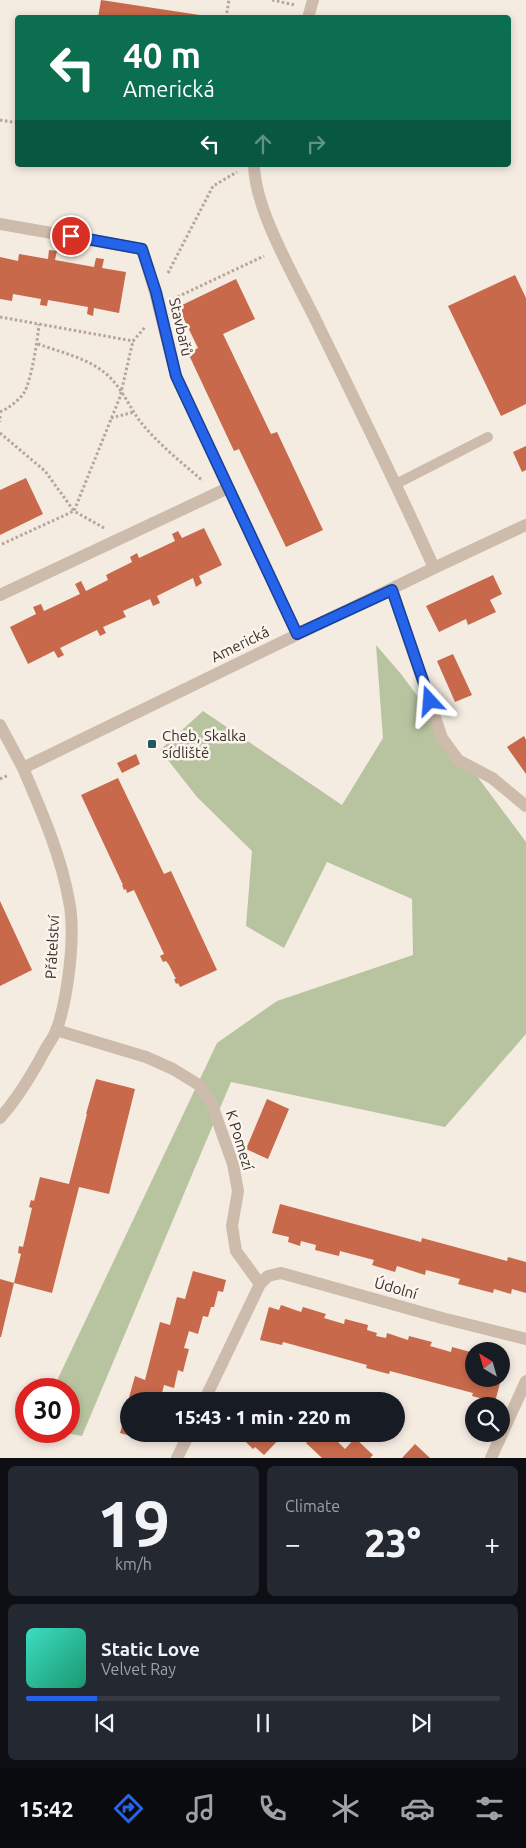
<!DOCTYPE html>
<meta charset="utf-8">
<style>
:root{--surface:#171b24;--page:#242831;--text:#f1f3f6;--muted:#9ea1a6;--line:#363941;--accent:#2563eb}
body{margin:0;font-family:Ubuntu,sans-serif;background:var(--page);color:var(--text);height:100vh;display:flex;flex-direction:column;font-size:19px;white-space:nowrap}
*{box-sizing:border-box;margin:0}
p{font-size:16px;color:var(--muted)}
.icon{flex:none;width:28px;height:28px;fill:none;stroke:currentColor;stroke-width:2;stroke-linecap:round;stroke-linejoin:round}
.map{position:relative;height:1458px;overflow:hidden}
.sheet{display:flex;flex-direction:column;gap:8px;padding:8px;background:#0d0f14;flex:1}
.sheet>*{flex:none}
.top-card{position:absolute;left:15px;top:15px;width:496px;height:152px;border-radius:5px;box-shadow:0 2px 8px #0003;background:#0b6e4f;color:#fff;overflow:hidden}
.needle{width:32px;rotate:323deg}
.controls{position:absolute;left:465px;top:1342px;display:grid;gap:10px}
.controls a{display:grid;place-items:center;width:45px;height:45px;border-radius:50%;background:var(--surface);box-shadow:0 2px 8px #0003;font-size:25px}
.speed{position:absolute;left:15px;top:1378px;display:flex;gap:10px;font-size:25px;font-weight:700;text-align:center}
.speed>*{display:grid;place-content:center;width:65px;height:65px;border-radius:50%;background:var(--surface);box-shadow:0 2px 8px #0003;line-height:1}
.speed .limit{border:8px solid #d22;background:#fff;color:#111}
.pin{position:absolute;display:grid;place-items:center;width:42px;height:42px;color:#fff;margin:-21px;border:2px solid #fff;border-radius:50%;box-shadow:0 1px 5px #0007}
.me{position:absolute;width:55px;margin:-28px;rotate:341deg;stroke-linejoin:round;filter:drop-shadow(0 0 4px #0008)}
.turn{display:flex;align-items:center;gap:18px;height:105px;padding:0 25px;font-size:22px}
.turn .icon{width:65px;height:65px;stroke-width:2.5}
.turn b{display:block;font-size:35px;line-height:42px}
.lanes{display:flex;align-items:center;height:48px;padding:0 25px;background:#0003;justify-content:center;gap:25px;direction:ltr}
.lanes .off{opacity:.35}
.big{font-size:38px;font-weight:800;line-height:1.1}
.sheet .widget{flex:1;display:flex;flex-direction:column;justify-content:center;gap:8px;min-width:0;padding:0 18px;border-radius:8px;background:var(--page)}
.sheet .dial{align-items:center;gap:0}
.dial b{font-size:65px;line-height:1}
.song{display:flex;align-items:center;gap:15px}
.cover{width:60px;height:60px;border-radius:8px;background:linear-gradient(135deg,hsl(170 70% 55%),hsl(160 70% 35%))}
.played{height:5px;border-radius:2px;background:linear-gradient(90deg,var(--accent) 15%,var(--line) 15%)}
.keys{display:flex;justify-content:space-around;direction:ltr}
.heat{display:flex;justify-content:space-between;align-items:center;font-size:28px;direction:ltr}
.sheet .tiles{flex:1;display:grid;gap:8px;grid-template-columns:1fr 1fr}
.widget:last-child{grid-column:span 2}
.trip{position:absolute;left:120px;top:1392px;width:285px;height:50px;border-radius:25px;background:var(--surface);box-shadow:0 2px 8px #0003;font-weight:800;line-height:50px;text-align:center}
.menu{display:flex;height:80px;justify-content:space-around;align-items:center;background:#090b0e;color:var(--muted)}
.menu .icon{width:35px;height:35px}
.menu .on{color:var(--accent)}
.menu b{font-size:22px;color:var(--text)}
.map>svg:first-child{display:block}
</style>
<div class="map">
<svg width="526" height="1458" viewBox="0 0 526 1458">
<rect width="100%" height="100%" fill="#f4ebe1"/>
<path fill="#b8c4a0" d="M376,645L401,674L526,842V1034L445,1127L231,1082L82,1436L55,1431H69V1389H53L217,1043L277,1001L413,955L412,899L327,862L284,948L246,926L252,851L197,797L160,750L203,711L342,805L383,738Z"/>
<path fill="#c8694b" d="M101,0L206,16V18H98Z
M49,250L57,251L55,260L94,267L96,258L104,259L102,268L126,272L119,313L94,308L93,316L87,314L88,307L48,300L47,306L40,305L41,299L13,294L12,301L0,299V257L18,261L19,254L48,259Z
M515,275L526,298V404L501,416L448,306Z
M236,279L255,319L223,334L271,434L277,432L323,530L286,547L239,449L234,451L188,353L198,348L178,307Z
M526,446V470L522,472L513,452Z
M26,478L43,514L0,535V490Z
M204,528L222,565L199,576L202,583L196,587L193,578L157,596L160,603L153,606L150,599L123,611L126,617L103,627L106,633L100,636L97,630L60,648L64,655L58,658L54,651L28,664L10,627L36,614L33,607L41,604L44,611L80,594L75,584L81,581L86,591L108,580L106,575L132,562L130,557L137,553L139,558L175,541L172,534L178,531L182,538Z
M493,575L502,594L490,600L496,612L468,625L466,619L439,632L426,606Z
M453,654L472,695L455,702L437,661Z
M524,736L526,740V774L507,747Z
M136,754L140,764L122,773L117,763Z
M118,778L164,874L171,871L217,970L180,987L178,983L176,984L174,979H176L169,965L166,961L163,962L160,956L164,954L134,890L127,893L126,889L124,890L122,885H123L81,795Z
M0,901L32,970L0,986Z
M96,1079L135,1089L109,1194L79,1187L52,1293L14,1283L21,1254L18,1253L19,1246L23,1247L32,1208L29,1207L31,1200L34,1201L40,1177L69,1184L87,1114H86Z
M267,1099L289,1109L268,1159L246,1149Z
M280,1204L421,1242L422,1238L507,1261L508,1257L526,1262V1293L512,1289L511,1294L494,1289L493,1293L458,1284L460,1279L426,1270L425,1275L397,1266L395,1272L372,1265L374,1260L340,1251L339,1256L315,1250L316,1245L301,1241L300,1246L288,1242L289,1237L272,1233Z
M193,1271L226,1280L223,1292L218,1291L214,1307H211L208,1317L203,1316L198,1334L189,1331L184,1348L189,1349L186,1360L183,1372L178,1370L174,1388L164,1385L160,1401H128L135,1376L145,1380L160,1322L170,1325L177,1297L185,1299Z
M0,1279L14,1283L1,1337H0Z
M281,1305L301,1312L303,1307L326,1314L324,1318L344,1324L345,1319L368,1325L367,1330L377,1333L376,1336L386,1338L387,1333L408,1340L409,1336L432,1342L430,1346L451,1352L452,1347L474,1353V1379H501L495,1402L472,1396L473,1393L390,1371L389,1374L366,1368L367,1365L283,1342L282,1345L260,1340L269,1307L279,1310Z
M129,1402V1434H151L149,1441L120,1433Z
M234,1434H284L264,1455L255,1447L253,1449L244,1440L243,1442Z
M315,1434H342L337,1441L345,1449L355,1438L373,1455L370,1458H322L306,1443Z
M415,1444L430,1458H402Z"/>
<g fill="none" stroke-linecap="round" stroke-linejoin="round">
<path stroke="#b9a596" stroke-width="3" stroke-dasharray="2.5 2.5" stroke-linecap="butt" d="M272,0L295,5
M226,18L229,0
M0,120L18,123
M168,273L213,186L237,172
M173,299L264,256
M0,317L133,341L146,326
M38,344C60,352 87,358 105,373C120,385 128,404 139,420C157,443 181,462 203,481
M0,412C9,408 18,401 24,393C31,382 38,338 39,324
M0,416V422
M111,418L134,412
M0,433L45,471L74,511L0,545
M104,528L74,511L120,397L133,341
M0,779L9,775"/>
<path stroke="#cdbbac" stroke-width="10" d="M396,484L488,437"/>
<path stroke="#cdbbac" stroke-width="12" d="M308,18L313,0
M254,165C255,213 299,284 320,329C359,408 398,487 434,568
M0,224L142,249L155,292L176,376L297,634
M392,590L442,738L458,760L492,778L526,806
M0,595L228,488
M0,725L23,768
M56,1030L146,1057L173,1069L199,1085L212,1105L233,1164L238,1191L232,1226L236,1251L260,1284L204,1401
M260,1284L268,1276L281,1273L442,1318L526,1339
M177,1458L189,1434
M491,1458L526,1381"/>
<path stroke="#cdbbac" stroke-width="12" d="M0,1118C18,1098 31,1076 44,1052C48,1044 54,1037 57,1029C68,996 76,934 69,901C61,855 41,810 23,768L434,568L526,525"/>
</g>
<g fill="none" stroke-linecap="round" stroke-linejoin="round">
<g stroke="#184099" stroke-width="12">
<path id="route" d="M71,236L142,249L156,292L176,376L297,634L392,590L430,701"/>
</g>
<use href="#route" stroke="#2563eb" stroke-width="9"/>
</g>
<rect fill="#1f5a5e" stroke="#fbf5ee" stroke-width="2" x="147" y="739" width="10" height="10" rx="2.5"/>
<g text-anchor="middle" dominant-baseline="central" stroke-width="5" stroke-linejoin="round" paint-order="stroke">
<g font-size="15" fill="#3b302b" stroke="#fbf5ee">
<text transform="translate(181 327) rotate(77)">Stavbařů</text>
<text transform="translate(240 644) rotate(-26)">Americká</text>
<text transform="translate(52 947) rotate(-87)">Přátelství</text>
<text transform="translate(240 1140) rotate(73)">K Pomezí</text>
<text transform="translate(396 1288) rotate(16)">Údolní</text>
</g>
<g font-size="15" fill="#3b302b" stroke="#fbf5ee" text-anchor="start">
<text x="162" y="735">Cheb, Skalka<tspan x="162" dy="17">sídliště</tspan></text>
</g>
</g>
</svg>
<div class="controls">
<a><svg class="needle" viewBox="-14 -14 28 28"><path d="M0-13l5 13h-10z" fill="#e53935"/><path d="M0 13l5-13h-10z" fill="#9ea1a6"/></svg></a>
<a><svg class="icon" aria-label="search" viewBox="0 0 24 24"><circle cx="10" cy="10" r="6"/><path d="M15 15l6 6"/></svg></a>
</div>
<div class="speed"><div class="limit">30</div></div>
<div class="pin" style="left:71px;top:236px;background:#d93025"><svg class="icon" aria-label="arrive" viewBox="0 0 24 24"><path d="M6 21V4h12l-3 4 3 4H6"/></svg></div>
<svg class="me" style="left:430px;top:701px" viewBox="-20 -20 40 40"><path d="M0-17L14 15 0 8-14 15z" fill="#2563eb" stroke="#fff" stroke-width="4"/></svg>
<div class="trip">15:43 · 1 min · 220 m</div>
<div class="top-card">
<div class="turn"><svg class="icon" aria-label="left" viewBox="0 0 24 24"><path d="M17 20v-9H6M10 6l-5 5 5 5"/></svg><div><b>40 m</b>Americká</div></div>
<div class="lanes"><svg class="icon" aria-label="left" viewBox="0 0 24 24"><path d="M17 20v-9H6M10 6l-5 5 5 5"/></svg><svg class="icon off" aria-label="ahead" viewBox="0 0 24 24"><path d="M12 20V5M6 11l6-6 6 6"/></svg><svg class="icon off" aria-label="right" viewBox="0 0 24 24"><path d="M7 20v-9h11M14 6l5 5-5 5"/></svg></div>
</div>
</div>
<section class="sheet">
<div class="tiles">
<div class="widget dial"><b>19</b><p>km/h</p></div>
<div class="widget"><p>Climate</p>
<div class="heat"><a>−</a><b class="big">23°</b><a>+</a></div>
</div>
<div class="widget">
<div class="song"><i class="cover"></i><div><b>Static Love</b><p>Velvet Ray</p></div></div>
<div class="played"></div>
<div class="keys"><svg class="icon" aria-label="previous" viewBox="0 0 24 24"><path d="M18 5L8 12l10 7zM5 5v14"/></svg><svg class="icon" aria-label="pause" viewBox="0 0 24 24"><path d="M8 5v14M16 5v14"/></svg><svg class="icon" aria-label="next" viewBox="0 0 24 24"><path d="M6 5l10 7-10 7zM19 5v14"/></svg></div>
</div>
</div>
</section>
<nav class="menu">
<b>15:42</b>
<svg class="icon on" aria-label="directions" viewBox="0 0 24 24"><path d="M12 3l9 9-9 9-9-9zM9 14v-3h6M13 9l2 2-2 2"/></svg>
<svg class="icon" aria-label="music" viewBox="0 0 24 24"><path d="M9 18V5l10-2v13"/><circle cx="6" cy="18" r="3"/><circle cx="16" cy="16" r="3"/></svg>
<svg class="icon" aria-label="phone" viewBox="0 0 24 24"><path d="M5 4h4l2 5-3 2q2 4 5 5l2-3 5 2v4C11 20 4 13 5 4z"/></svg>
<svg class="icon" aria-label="climate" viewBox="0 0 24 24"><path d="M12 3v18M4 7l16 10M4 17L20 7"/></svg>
<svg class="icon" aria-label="car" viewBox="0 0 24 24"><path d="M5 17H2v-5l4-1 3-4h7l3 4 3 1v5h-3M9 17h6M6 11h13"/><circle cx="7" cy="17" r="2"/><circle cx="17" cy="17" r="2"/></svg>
<svg class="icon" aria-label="filters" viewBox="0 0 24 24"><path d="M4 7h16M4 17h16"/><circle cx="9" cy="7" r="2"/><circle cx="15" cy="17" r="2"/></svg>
</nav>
